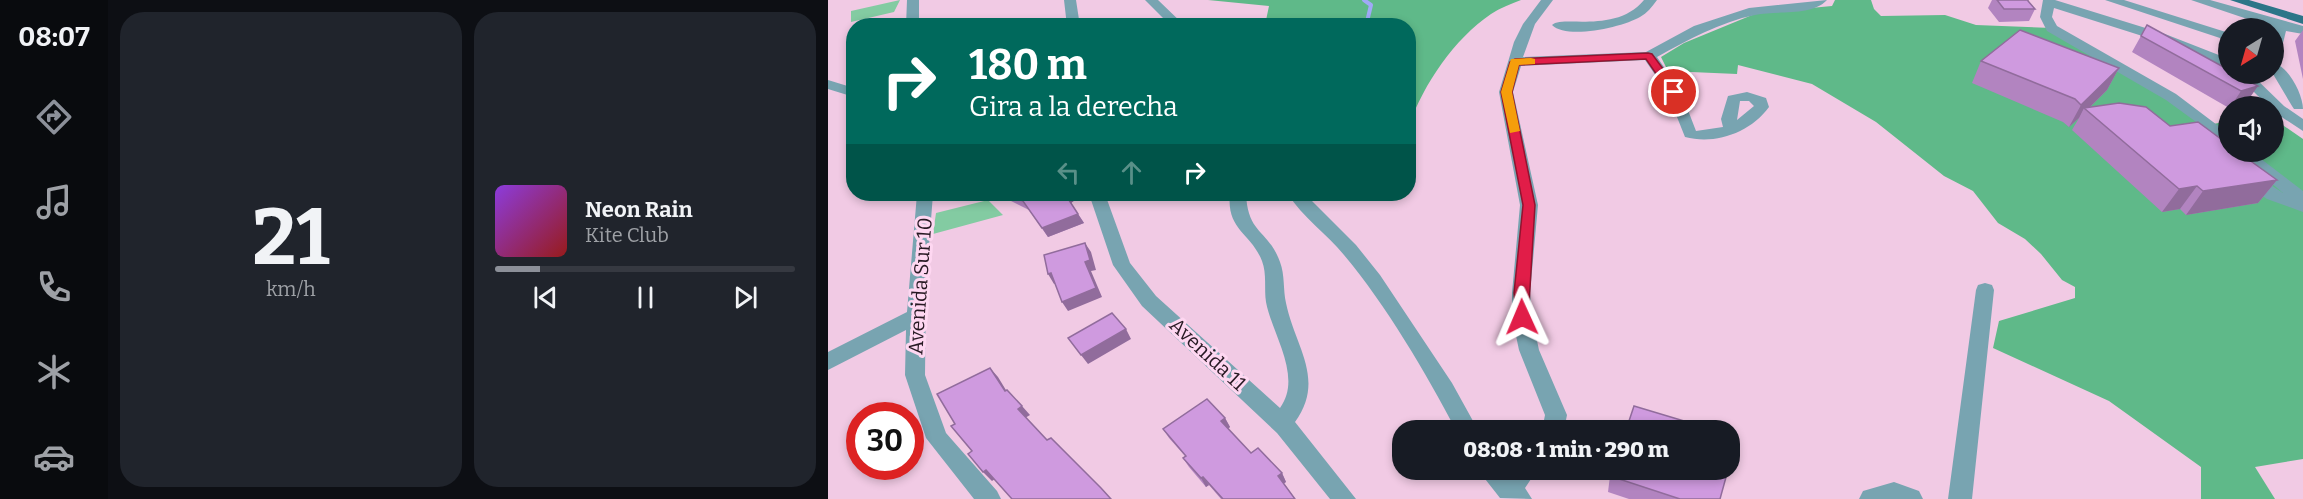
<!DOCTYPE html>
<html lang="es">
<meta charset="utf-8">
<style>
:root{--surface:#171b24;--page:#20242c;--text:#f1f3f6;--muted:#9ea1a6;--line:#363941;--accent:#8c9099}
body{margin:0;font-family:Bitter,serif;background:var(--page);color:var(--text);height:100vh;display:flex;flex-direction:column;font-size:22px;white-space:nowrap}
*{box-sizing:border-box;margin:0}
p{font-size:20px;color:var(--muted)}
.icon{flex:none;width:33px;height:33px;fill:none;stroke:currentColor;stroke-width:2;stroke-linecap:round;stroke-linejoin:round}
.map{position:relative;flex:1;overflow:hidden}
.side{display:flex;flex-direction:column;gap:12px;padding:12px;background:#0d0f14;width:720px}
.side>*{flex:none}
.top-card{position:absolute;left:18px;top:18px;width:570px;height:183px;border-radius:24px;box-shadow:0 3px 9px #0003;background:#00695c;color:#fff;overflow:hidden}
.needle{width:39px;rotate:217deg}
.buttons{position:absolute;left:1390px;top:18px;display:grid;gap:12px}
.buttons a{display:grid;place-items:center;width:66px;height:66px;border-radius:50%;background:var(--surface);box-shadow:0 3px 9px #0003;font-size:30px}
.speed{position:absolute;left:18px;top:402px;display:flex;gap:12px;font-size:30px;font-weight:700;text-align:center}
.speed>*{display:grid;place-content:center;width:78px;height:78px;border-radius:50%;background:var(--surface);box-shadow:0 3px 9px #0003;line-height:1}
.speed .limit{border:9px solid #d22;background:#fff;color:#111}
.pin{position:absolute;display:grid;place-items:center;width:51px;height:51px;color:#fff;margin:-26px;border:3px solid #fff;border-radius:50%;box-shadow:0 2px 6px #0007}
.me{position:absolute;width:66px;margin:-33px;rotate:359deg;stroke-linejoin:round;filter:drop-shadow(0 0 4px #0008)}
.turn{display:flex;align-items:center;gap:21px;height:126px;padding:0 24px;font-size:27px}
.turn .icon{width:78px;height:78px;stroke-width:2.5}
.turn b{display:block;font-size:42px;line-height:51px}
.lanes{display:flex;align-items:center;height:57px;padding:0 24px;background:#0003;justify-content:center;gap:30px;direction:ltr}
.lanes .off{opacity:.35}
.side .tile{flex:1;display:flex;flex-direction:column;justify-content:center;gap:9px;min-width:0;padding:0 21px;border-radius:24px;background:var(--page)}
.side .dial{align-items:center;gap:0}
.dial b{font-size:78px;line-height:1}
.song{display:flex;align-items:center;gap:18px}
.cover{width:72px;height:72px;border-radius:9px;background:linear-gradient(135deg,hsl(270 70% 55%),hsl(0 70% 35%))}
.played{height:6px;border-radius:3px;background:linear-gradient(90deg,var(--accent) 15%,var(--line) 15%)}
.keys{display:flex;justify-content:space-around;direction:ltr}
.side .tiles{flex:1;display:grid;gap:12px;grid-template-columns:repeat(2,1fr)}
.trip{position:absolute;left:564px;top:420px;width:348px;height:60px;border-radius:24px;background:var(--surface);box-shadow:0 3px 9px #0003;font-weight:800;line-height:60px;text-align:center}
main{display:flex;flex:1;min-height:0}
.dock{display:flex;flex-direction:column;width:108px;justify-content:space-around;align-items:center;background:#090b0e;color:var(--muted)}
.dock .icon{width:42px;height:42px}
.dock .selected{color:var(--accent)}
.dock b{font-size:27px;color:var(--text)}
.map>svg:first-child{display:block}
</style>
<main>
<nav class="dock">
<b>08:07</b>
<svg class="icon selected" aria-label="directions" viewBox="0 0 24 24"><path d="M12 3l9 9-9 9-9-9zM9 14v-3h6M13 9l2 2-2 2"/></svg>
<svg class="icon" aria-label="music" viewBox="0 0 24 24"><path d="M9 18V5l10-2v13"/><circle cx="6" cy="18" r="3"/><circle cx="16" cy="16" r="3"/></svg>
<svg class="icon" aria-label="phone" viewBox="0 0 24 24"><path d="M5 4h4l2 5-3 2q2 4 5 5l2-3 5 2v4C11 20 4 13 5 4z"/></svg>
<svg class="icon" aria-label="climate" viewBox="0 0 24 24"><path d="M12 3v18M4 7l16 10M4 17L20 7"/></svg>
<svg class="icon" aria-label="car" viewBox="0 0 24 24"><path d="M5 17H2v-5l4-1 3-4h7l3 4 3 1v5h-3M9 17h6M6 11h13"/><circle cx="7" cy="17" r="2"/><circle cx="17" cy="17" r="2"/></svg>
</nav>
<section class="side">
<div class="tiles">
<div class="tile dial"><b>21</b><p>km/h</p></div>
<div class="tile">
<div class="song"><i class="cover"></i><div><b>Neon Rain</b><p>Kite Club</p></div></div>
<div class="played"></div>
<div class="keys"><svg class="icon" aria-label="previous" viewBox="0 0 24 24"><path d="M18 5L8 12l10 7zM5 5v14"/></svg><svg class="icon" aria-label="pause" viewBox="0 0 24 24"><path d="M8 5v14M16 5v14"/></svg><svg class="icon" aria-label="next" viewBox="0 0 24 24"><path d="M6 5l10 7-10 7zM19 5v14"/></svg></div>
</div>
</div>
</section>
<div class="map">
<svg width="1475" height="499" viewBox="0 0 1475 499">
<rect width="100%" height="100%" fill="#f1cae4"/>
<path fill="#83cba2" d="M72,0L66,12L23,22V11Z
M160,200L175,215L105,234L108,213Z"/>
<path fill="#5fb989" d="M380,0H693C683,4 672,8 663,14C626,39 596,84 581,125L580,26L437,25L441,6Z
M1007,0H1043L1046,9L1053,16L1117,15L1148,25L1224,28L1380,125L1401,121V152H1446V119L1475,139V459L1427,467L1447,499H1373V467L1281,401L1165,348L1171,321L1247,298V287L1234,280L1213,254L1197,239L1170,223L1145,191L1116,176L1048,122L984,84L910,65L909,74L840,71L833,57L856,43L929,13L1004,6Z"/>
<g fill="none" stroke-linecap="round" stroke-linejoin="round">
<path stroke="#a0a9f7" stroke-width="4" d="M536,0L543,5L538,26"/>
<path fill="#78a4b1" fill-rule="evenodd" d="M79,0H91V26H78Z
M236,0H248L252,26H239Z
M317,0H330L357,26H343Z
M713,0H725L707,24L695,57L818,52L866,26L921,8L999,0C983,17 949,10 927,15C892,22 860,40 829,57L853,92L868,131L895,127L893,119L900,96L919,92L938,98L941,107C922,133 887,145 857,137L839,92L817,60L693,66L685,92L710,205L702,293L704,317L711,350L739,415L736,430H714L717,415L691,350L684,317V293L692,205L671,92L686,42L695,24ZM912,101H921L926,106L909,120Z
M816,0H829C824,7 819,13 812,17C795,27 739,40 724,25C735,15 788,34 816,0Z
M1215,0H1227L1337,34L1401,59V68L1327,40L1226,8L1224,17L1229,26L1348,94L1401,134V146L1338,100L1219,31L1212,17Z
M1277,0H1296L1401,33V41Z
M1363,0H1382L1475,26V34L1458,31L1453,51L1446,55V28Z
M1446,63C1461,67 1475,95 1475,109H1466L1464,106L1445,74Z
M1408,74H1423L1456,106L1475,119V131L1446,112V106H1440Z
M0,80L26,88V97L0,89Z
M1407,152H1424L1475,191V212L1439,199L1412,181L1410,177L1412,173H1424L1455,193Z
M89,194H105L98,285L97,375L118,433L169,491L173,499H146L98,438L77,375L78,330L0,370V352L79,312Z
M261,194H277L302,263L328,296L452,408C475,377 444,334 438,302C436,289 439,274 434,261C423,233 398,230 402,194H418C420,235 440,229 452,262C457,275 455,290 458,303C467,347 498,379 467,422L528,499H502L449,433L314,306L285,265Z
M460,194H477L528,245L552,275L624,383L650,430H628C598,373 558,305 516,255C499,234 474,217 460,194Z
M1157,283L1164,285L1166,290L1144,499H1120L1148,290L1150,285Z
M650,470H677L680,473L684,470H709L697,488L704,499L672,498Z
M1066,482L1091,491L1095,499H1031L1035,491Z"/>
<path fill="#2c7588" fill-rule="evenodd" d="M1402,0H1421L1475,16V24Z"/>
</g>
<path fill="#b284c0" d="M1164,0H1200V1L1207,9L1201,21L1171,22L1160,8Z
M1319,25L1407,74L1418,103L1406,106H1401V108L1304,52Z
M1475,30V79L1467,41Z
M1153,61L1291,68L1279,90L1262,107L1342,126L1449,180L1430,203L1358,215L1352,209L1334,212L1244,130L1251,118L1241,127L1235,122L1144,83Z
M174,194H243L247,200L243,203L256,223L220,237L201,210L177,198Z
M397,418L402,427L400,429L423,453L454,473L458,482L456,483L467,499H393L381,485L378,487L361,467L355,458L357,456L341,438L335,429Z
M782,476L892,499H801L780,492Z"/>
<path fill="#916c9c" d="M1291,68L1279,90L1259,110L1256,108L1251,118L1241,127L1253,105Z
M1430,86L1418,103L1406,106H1403L1413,91Z
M1449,180L1430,203L1358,215L1375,191Z
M1369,186L1352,209L1334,212L1351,189Z
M237,194H243L247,200L243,203Z
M250,214L256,223L220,237L214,228Z
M257,243L263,252L268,270L263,271L274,297L240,311L234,302L257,262Z
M223,273L229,283L226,284L220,274Z
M298,329L303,339L260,364L253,355Z
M162,368L170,377L184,400L177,391Z
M194,406L202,415L197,418L190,409Z
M397,418L402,427L398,430L393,421Z
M158,470L167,479L164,481L155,472Z
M454,473L458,482L455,484L450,476Z
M375,477L381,485L378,487L373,478Z"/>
<path fill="#cf9adf" stroke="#916c9c" stroke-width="1.5" d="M1169,0H1200V1L1207,9H1176Z
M1319,25L1401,70V74H1407L1430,86L1413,91L1313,36Z
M1192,30L1291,68L1253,105L1247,99L1153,61Z
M1291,103L1318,107L1342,126L1370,122L1401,145V152H1410L1449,180L1375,191L1369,186L1351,189L1256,108Z
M181,194H238H237L250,214L214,228L195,201Z
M257,243L262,260L257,262L268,288L234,302L223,273L220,274L216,255Z
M284,313L298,329L253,355L240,338Z
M162,368L177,391L179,390L194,406L190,409L219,440L223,438L273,488L283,499H184L158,470L155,472L140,454L144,451L123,426L127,424L109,394Z
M379,399L397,418L393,421L423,453L430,448L454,473L450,476L467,499H395L375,477L373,478L355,458L358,456L335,429Z
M806,406L886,430H798Z
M902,435L907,437L902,462Z
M784,470H900L892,499H852L782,476Z"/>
<path fill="#e11d48" stroke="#92132f" stroke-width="1.5" d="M820,53L824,54L850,89V94H842L818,59L691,65L684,92L707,205L700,321H689L686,293L695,205L673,92L682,62L687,59Z"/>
<path fill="#f59e0b" d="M703,58L707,59V64L691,65L684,92L692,131L682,133L673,92L683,59Z"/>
<g text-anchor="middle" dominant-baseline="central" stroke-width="6" stroke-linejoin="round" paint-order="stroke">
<g font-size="20" fill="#271923" stroke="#fed7f1">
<text transform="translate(92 286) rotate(-86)">Avenida Sur 10</text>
<text transform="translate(380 354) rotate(43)">Avenida 11</text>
</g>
</g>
</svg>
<div class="buttons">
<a><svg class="needle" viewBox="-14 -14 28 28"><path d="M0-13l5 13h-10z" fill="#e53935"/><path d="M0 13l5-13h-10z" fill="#9ea1a6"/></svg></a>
<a><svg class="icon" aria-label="sound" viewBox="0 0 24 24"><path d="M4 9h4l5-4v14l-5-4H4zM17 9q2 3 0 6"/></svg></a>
</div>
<div class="speed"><div class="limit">30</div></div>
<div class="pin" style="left:846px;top:92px;background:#d93025"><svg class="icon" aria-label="arrive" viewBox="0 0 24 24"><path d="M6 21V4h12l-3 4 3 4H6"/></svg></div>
<svg class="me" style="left:694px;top:317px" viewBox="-20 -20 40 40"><path d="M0-17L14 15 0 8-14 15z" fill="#e11d48" stroke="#fff" stroke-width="4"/></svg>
<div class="trip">08:08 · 1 min · 290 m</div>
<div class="top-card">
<div class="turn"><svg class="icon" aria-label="right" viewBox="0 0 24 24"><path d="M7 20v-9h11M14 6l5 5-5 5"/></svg><div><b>180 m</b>Gira a la derecha</div></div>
<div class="lanes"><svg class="icon off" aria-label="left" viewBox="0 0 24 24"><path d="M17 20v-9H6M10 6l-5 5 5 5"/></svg><svg class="icon off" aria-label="ahead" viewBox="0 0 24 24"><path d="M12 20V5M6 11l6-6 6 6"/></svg><svg class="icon" aria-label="right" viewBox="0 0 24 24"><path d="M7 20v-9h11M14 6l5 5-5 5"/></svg></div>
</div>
</div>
</main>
